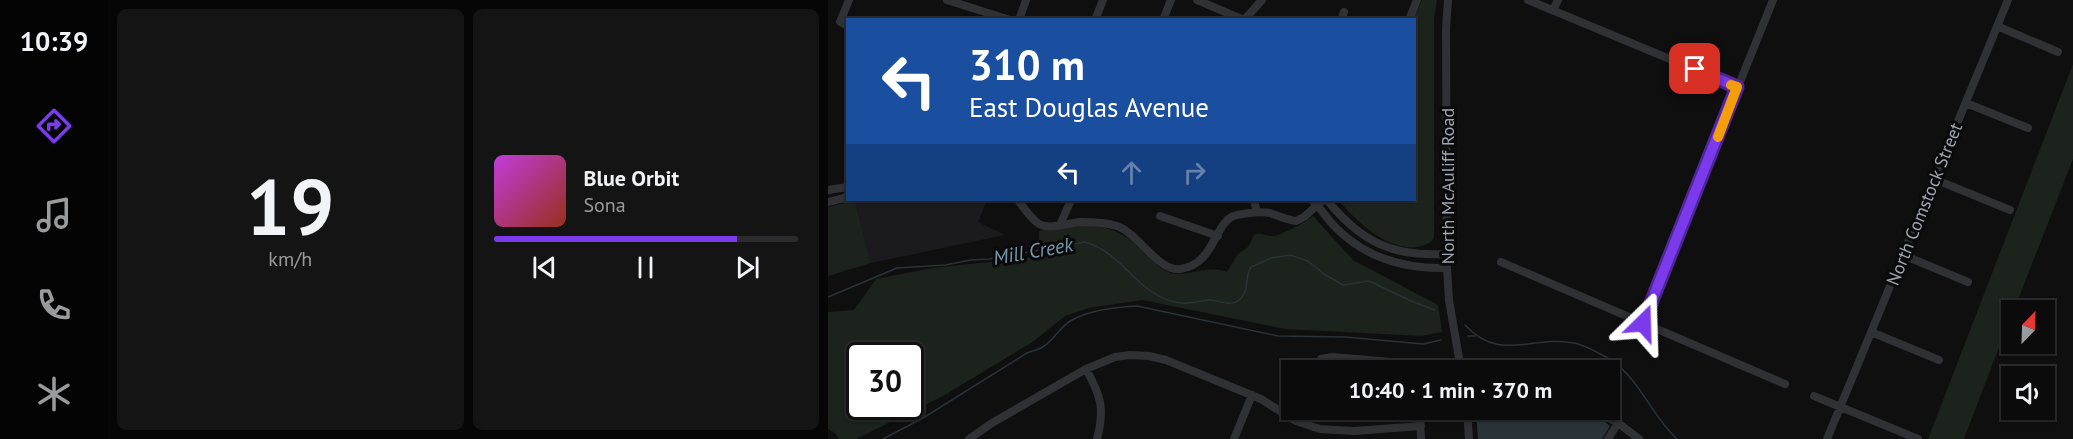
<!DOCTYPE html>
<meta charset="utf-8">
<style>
:root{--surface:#0b0b0c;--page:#141415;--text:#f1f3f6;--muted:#9a9b9d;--line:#2b2b2d;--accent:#7c3aed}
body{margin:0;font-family:"PT Sans",sans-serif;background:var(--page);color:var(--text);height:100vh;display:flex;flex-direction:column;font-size:22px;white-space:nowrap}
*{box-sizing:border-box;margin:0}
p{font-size:20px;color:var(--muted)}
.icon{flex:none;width:33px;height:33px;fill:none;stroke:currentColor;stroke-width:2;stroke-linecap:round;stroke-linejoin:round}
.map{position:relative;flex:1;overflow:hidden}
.side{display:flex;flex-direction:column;gap:9px;padding:9px;background:#060607;width:720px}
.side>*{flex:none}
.banner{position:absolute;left:18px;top:18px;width:570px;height:183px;border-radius:0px;box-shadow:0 2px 4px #0004,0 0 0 2px var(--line);background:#1a4fa0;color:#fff;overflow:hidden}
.needle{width:39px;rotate:23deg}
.controls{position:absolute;left:1173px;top:300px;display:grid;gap:12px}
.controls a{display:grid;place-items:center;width:54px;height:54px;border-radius:0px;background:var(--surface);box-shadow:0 2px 4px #0004,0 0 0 2px var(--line);font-size:30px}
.speed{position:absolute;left:18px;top:342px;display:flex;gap:12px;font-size:30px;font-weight:700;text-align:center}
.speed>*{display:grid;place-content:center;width:78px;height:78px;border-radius:50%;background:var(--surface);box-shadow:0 2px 4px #0004,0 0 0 2px var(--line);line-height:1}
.speed .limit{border:3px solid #111;border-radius:9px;background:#fff;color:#111}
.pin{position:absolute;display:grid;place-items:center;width:51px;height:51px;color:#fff;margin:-26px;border-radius:12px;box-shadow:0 3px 9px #0006}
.me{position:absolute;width:66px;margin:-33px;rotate:22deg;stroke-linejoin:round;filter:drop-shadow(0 0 4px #0008)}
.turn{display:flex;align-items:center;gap:21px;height:126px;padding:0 24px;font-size:27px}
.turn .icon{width:78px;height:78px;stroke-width:2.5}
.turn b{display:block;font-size:42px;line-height:51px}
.lanes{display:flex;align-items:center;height:57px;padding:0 24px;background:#0003;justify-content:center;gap:30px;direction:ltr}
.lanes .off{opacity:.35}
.side .card{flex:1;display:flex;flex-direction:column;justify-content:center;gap:9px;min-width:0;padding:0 21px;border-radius:9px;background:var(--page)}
.side .dial{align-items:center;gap:0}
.dial b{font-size:78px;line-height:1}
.song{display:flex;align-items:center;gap:18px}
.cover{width:72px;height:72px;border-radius:9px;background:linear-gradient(135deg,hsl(290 70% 55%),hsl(10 70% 35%))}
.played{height:6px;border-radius:3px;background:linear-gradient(90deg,var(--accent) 80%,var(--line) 80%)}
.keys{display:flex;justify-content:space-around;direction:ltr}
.side .tiles{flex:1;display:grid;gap:9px;grid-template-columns:repeat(2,1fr)}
.trip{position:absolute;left:453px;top:360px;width:339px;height:60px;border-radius:0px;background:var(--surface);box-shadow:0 2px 4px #0004,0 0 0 2px var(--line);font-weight:700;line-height:60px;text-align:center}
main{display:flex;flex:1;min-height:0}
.tabs{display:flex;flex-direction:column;width:108px;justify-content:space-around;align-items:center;background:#040405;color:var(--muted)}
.tabs .icon{width:42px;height:42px}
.tabs .on{color:var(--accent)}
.tabs b{font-size:27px;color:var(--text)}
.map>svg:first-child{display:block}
</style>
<main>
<nav class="tabs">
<b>10:39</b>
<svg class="icon on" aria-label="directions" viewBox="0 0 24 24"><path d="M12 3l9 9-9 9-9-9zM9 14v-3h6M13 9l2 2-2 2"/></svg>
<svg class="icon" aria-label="music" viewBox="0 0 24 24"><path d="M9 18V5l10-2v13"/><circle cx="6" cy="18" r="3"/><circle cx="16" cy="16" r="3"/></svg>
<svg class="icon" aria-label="phone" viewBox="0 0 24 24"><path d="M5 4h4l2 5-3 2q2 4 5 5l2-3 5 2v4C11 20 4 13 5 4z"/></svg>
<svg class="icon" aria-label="climate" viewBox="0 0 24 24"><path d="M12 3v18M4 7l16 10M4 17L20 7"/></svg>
</nav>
<section class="side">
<div class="tiles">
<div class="card dial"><b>19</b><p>km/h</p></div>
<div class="card">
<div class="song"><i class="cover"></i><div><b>Blue Orbit</b><p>Sona</p></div></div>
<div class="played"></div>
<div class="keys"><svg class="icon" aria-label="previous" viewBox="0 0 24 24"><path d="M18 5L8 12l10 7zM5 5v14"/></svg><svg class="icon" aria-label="pause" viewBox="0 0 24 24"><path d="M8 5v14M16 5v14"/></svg><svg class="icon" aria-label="next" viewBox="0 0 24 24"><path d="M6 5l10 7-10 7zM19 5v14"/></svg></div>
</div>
</div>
</section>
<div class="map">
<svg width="1245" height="439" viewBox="0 0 1245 439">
<rect width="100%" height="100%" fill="#0f0f10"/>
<path fill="#1b1b1d" d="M35,200H159L150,222L177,235L43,263L27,201Z"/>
<path fill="#1b231c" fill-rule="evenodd" d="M594,0H609L606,17V237L604,241C571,263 530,223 510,200H586L585,19Z
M1245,64V159L1186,310H1184L1183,316L1136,439H1100Z
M27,201L43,263L0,276V207Z
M485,216L525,260L610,305L614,332L594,336L457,329L314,300L261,308L237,316L206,341L115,396L28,439H11L7,433L0,429V312L26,310L48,279L104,268L210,257L211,231C249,226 276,217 308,245C317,253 328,267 340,272C358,279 377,264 399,272L410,254L420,247L426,235C434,231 437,237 445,236C452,236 480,221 485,216ZM32,356H82V406H32Z"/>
<path fill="#293338" d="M648,410H755L769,416L782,426L774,439H650Z"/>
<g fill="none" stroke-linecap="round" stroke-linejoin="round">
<path stroke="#293338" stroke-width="1.5" d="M0,297L69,268L117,265L143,260L161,259L257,242C298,254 308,296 352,303C361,304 371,301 380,300C390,299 401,308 411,300C422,292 416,277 423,267L443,258L462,255L480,261L496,274L515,285L541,281L583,301L607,310
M637,325C672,363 704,335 746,343C756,345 767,351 776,356C809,372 823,416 849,439
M640,336H647
M55,439L95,418L199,353C204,351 209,350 213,348C225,342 231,327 244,320C262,310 289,307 309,306L450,336L517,337L595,344L613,340"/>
<path stroke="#303135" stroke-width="8" d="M119,0L182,20
M369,0L416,20
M620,0L618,29L619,268L621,300L633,370
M700,0L909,87
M725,10L730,0
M191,20L198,0
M267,20L275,0
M335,20L343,0
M416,20L434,0
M513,20L516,12
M581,20L589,0
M20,26L12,22L21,0
M1169,26L1230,52
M1138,103L1200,128
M1106,179L1182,210
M0,190L20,187
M190,200C195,207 203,219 211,224C222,230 240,223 252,222C264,222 277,222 289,226C310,233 330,272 352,269C388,265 386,219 409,215C419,213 432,211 442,213C450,216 459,220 468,221L476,217L495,200
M426,200L429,212
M484,200C493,208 499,219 508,228C538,258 578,269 619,268
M499,200C533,242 564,257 619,254
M0,202L20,197
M332,216L390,236
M232,225L243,200
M1075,255L1140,282
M673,262L957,384
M815,323L945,0
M1043,332L1111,360
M493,359L504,357L575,363L585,370
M258,369C273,396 277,409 269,439
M986,396L1090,439
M592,410L593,439
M639,410L641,439
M767,410L790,423L811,439
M141,439L164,423L258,369L287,357L302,355L321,356L338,360L433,399L468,421L492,429L526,431L593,426
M406,439L424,395
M780,439L790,423
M999,439L1180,0"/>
</g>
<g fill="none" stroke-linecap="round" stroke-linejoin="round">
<g stroke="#51269a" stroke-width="15">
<path id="route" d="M815,323L909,87L867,69"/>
</g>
<use href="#route" stroke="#7c3aed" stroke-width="10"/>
<path stroke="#f59e0b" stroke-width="10" d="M890,137L909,87L903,85"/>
</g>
<g text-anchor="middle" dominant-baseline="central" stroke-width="6" stroke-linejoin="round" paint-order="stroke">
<g font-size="18" fill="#a0a7b1" stroke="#0a0a0b">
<text transform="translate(619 186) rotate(-90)">North McAuliff Road</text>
<text transform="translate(1096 204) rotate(-68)">North Comstock Street</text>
</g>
<g font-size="20" font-style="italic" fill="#769aad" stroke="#0a0a0b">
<text transform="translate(205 251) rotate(-10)">Mill Creek</text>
</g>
</g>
</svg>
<div class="controls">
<a><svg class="needle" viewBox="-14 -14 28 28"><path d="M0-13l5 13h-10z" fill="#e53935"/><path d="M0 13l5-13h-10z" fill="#9a9b9d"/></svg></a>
<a><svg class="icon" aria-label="sound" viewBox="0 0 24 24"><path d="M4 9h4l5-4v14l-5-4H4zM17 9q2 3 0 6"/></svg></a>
</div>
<div class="speed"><div class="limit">30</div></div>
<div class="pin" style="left:867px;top:69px;background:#d93025"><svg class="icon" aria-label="arrive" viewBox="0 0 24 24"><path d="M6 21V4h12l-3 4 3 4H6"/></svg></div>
<svg class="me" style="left:815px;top:323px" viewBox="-20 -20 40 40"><path d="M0-17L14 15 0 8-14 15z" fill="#7c3aed" stroke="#fff" stroke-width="4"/></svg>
<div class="trip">10:40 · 1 min · 370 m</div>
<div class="banner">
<div class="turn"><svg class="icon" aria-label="left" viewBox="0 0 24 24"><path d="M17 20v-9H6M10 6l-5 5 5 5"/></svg><div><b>310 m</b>East Douglas Avenue</div></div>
<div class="lanes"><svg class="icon" aria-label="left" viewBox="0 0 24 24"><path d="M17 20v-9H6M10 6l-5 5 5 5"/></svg><svg class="icon off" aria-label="ahead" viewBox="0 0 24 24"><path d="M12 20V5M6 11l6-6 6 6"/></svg><svg class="icon off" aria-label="right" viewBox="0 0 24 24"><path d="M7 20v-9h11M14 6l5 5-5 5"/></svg></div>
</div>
</div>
</main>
